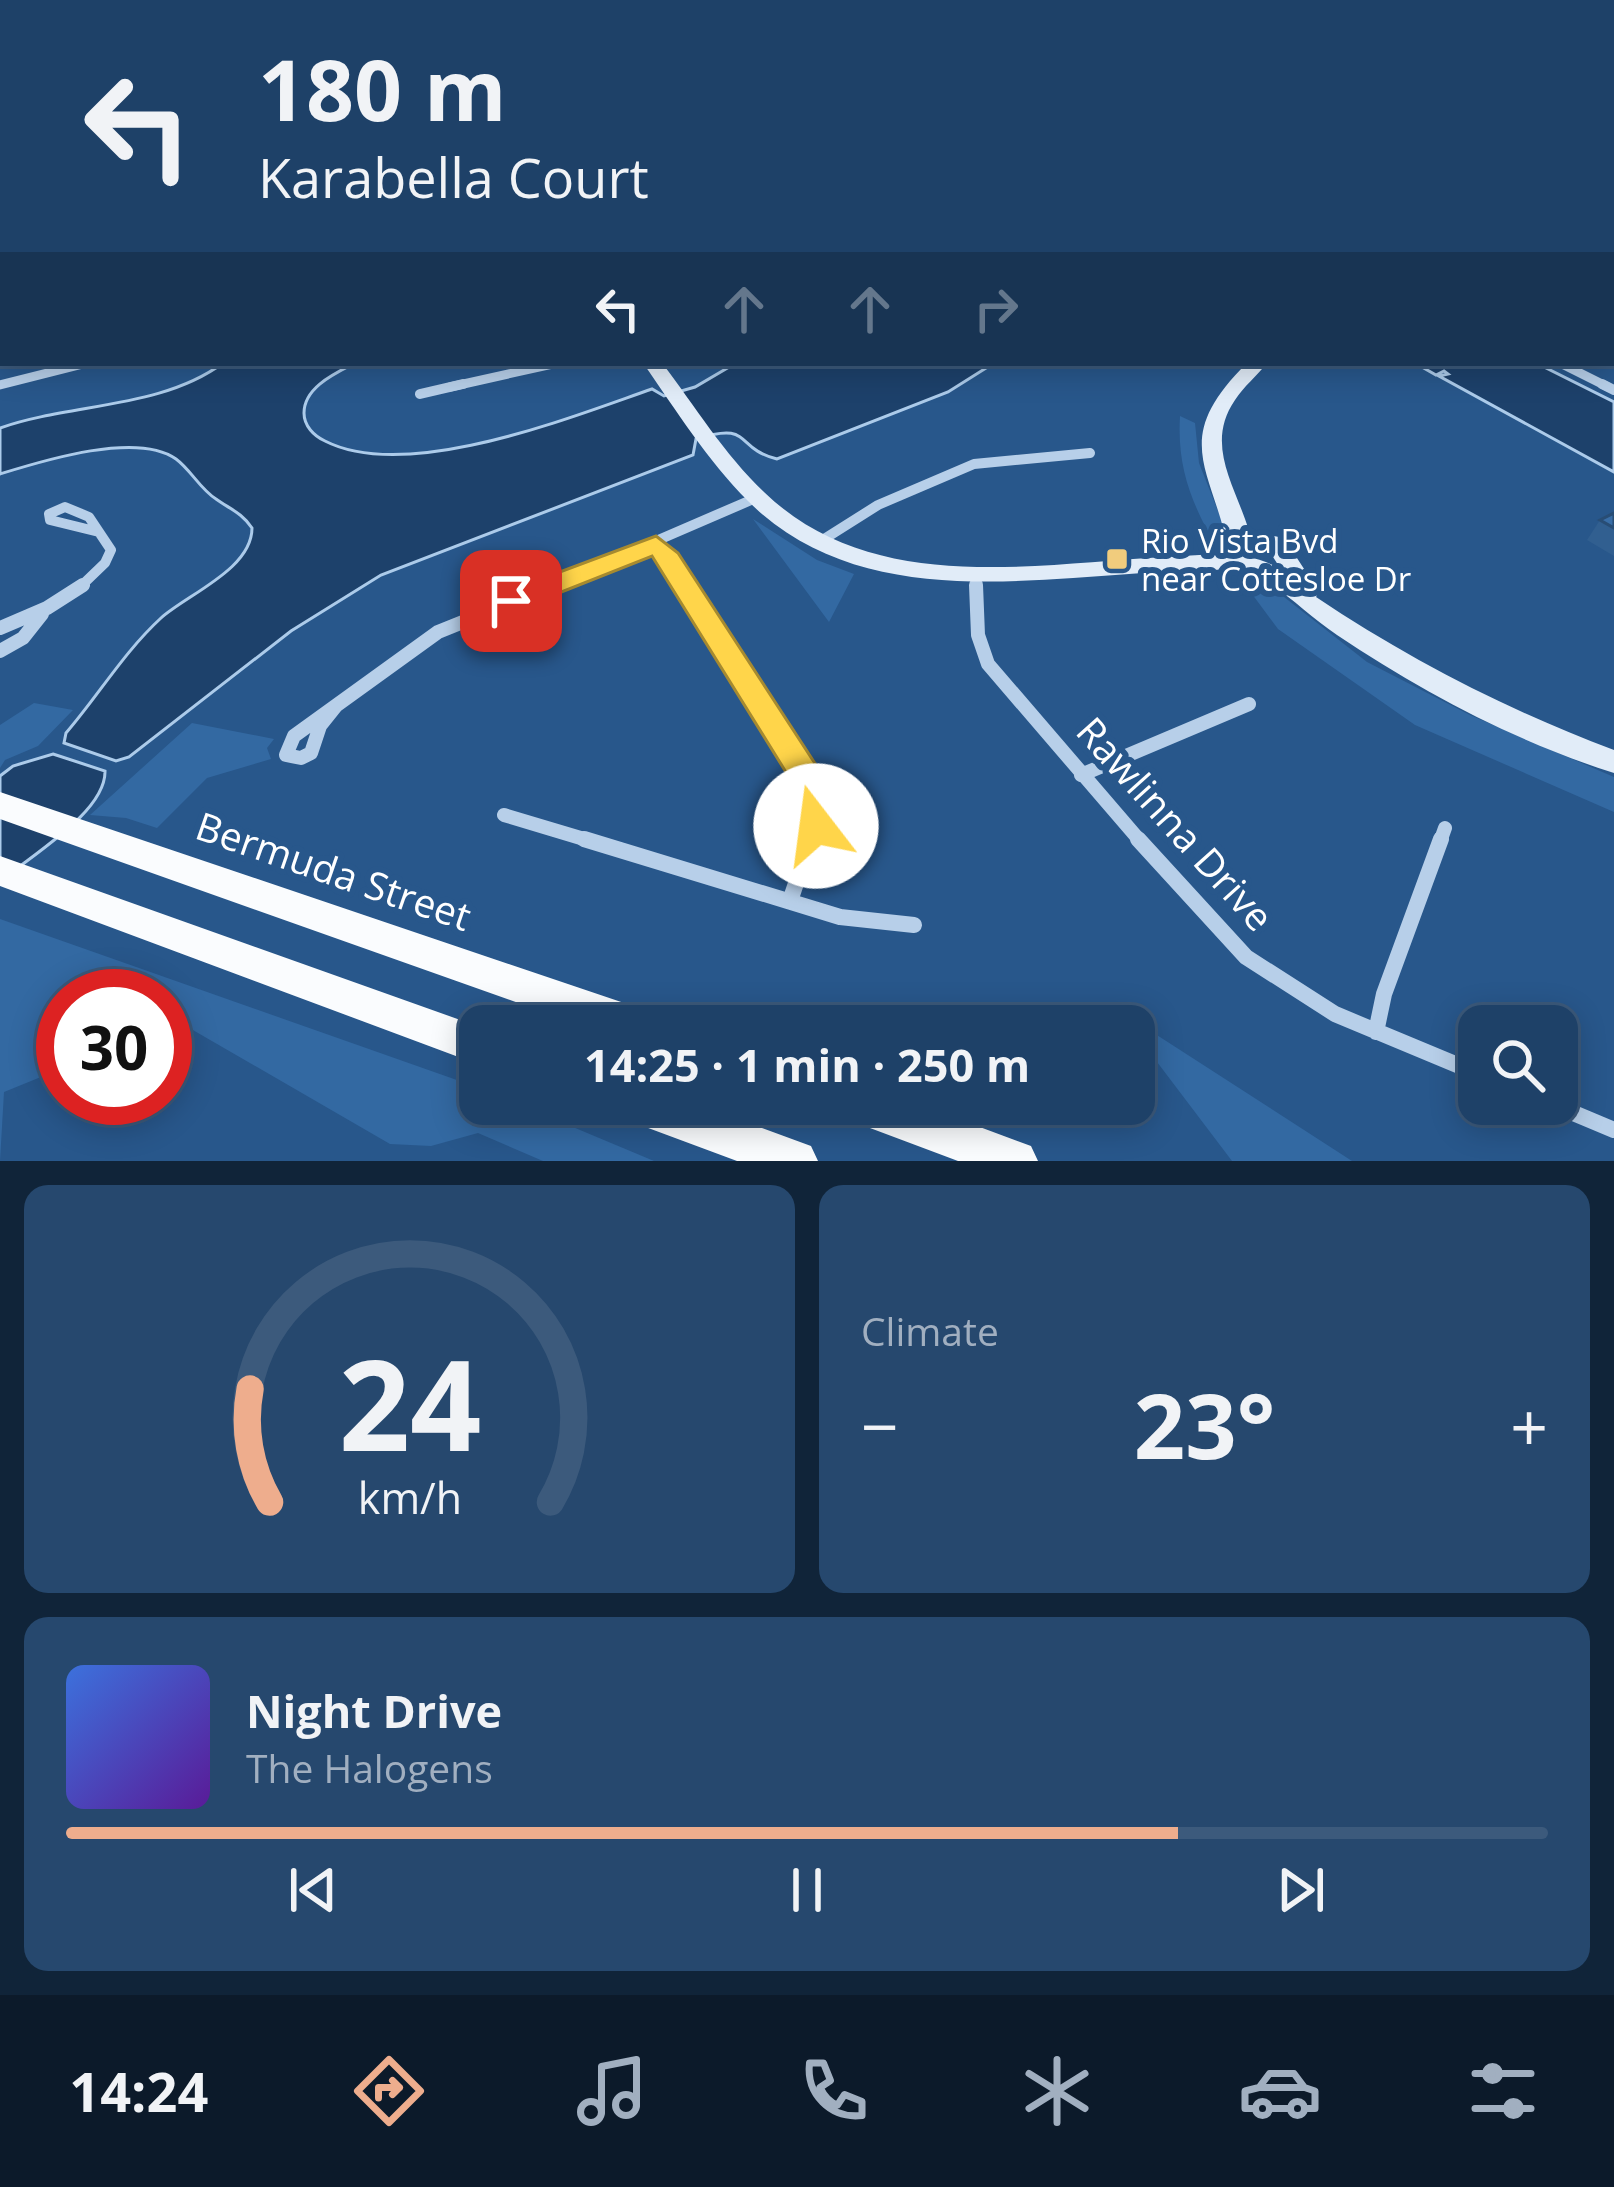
<!DOCTYPE html>
<meta charset="utf-8">
<style>
:root{--surface:#1e4168;--page:#26486e;--text:#f1f3f6;--muted:#a1afc0;--line:#3c5a7c;--accent:#eead8d}
body{margin:0;font-family:"Open Sans",sans-serif;background:var(--page);color:var(--text);height:100vh;display:flex;flex-direction:column;font-size:45px;white-space:nowrap}
*{box-sizing:border-box;margin:0}
p{font-size:39px;color:var(--muted)}
.icon{flex:none;width:66px;height:66px;fill:none;stroke:currentColor;stroke-width:2;stroke-linecap:round;stroke-linejoin:round}
.map{position:relative;height:1161px;overflow:hidden}
.details{display:flex;flex-direction:column;gap:24px;padding:24px;background:#102439;flex:1}
.details>*{flex:none}
.hud{position:absolute;left:0px;top:0px;width:1614px;height:366px;box-shadow:0 6px 30px #0003,0 0 0 3px var(--line);background:#1e4168;color:var(--text);overflow:hidden}
.buttons{position:absolute;left:1458px;top:1005px;display:grid;gap:24px}
.buttons a{display:grid;place-items:center;width:120px;height:120px;border-radius:24px;background:var(--surface);box-shadow:0 6px 30px #0003,0 0 0 3px var(--line);font-size:60px}
.speed{position:absolute;left:36px;top:969px;display:flex;gap:24px;font-size:60px;font-weight:700;text-align:center}
.speed>*{display:grid;place-content:center;width:156px;height:156px;border-radius:50%;background:var(--surface);box-shadow:0 6px 30px #0003,0 0 0 3px var(--line);line-height:1}
.speed .limit{border:18px solid #d22;background:#fff;color:#111}
.pin{position:absolute;display:grid;place-items:center;width:102px;height:102px;color:#fff;margin:-51px;border-radius:24px;box-shadow:0 6px 18px #0006}
.me{position:absolute;width:132px;margin:-66px;rotate:345deg;stroke-linejoin:round;filter:drop-shadow(0 0 9px #0008)}
.turn{display:flex;align-items:center;gap:42px;height:252px;padding:0 60px;font-size:54px}
.turn .icon{width:156px;height:156px;stroke-width:2.5}
.turn b{display:block;font-size:84px;line-height:102px}
.lanes{display:flex;align-items:center;height:114px;padding:0 60px;background:#0003;justify-content:center;gap:60px;direction:ltr}
.lanes .off{opacity:.35}
.big{font-size:90px;font-weight:700;line-height:1.1}
.details .card{flex:1;display:flex;flex-direction:column;justify-content:center;gap:18px;min-width:0;padding:0 42px;border-radius:24px;background:var(--page)}
.details .dial{align-items:center;gap:0}
.dial svg{height:312px;overflow:visible;fill:none;stroke:var(--line);stroke-width:7;stroke-linecap:round;text-anchor:middle}
.dial text{fill:var(--text);stroke:none}
.song{display:flex;align-items:center;gap:36px}
.cover{width:144px;height:144px;border-radius:18px;background:linear-gradient(135deg,hsl(220 70% 55%),hsl(270 70% 35%))}
.played{height:12px;border-radius:6px;background:linear-gradient(90deg,var(--accent) 75%,var(--line) 75%)}
.keys{display:flex;justify-content:space-around;direction:ltr}
.heat{display:flex;justify-content:space-between;align-items:center;font-size:66px;direction:ltr}
.details .tiles{flex:1;display:grid;gap:24px;grid-template-columns:1fr 1fr}
.card:last-child{grid-column:span 2}
.trip{position:absolute;left:459px;top:1005px;width:696px;height:120px;border-radius:24px;background:var(--surface);box-shadow:0 6px 30px #0003,0 0 0 3px var(--line);font-weight:700;line-height:120px;text-align:center}
.menu{display:flex;height:192px;justify-content:space-around;align-items:center;background:#0c1a2a;color:var(--muted)}
.menu .icon{width:84px;height:84px}
.menu .on{color:var(--accent)}
.menu b{font-size:54px;color:var(--text)}
.map>svg:first-child{display:block}
</style>
<div class="map">
<svg width="1614" height="1161" viewBox="0 0 1614 1161">
<rect width="100%" height="100%" fill="#28578b"/>
<path fill="#3369a2" d="M1180,416L1195,423L1199,463L1229,539L1215,545C1191,501 1177,468 1180,416Z
M753,519L817,560L854,574L829,622Z
M1235,571L1256,575L1367,662L1470,715L1614,777V812L1415,725L1278,629Z
M34,703L73,710L38,746L5,760L0,768V725Z
M192,723L274,739L267,748L271,759L207,778L157,828L126,818L90,815Z
M0,919L471,1085L480,1088V1104H518L654,1161H543L478,1133L431,1146L390,1144L179,1022L165,1028V996H63V1068L4,1092L0,1161Z
M1132,1019L1352,1161H1232L1126,1021Z"/>
<path fill="#1d416b" stroke="#accbea" stroke-width="3" d="M223,363H355C336,373 304,387 304,413C304,426 314,436 325,441C407,483 571,417 652,389L664,396L695,387L736,363H994L948,392L777,459C733,448 754,421 696,439L693,455L381,575L291,631L129,757L116,761L64,743L66,733C98,696 124,652 161,618C188,594 252,569 252,528C242,513 230,509 216,499C200,489 191,470 176,459C137,431 42,461 0,474V428C71,403 161,409 223,363Z
M1415,363H1536L1614,402V472L1439,376L1448,374L1444,371L1436,375Z
M53,754L105,771C106,812 31,855 0,882V776L13,766Z"/>
<g fill="none" stroke-linecap="round" stroke-linejoin="round">
<path stroke="#b7cfe9" stroke-width="6" d="M196,0L244,3
M88,3L102,0
M256,3L279,0
M631,3H673
M1048,3L1053,0
M1139,3L1144,0
M1506,3L1523,0"/>
<path stroke="#b7cfe9" stroke-width="9" d="M1560,363L1608,387
M0,385L87,363
M450,387L557,363"/>
<path stroke="#b7cfe9" stroke-width="10" d="M1602,384L1614,390
M420,394L463,384
M821,541L878,505L974,464L1090,453
M656,545L687,588
M976,574V588
M79,588L105,563L111,550L89,517L65,507L49,514L50,520L99,532
M547,588L758,497"/>
<path stroke="#b7cfe9" stroke-width="14" d="M685,585L812,792L816,826L810,842
M976,585L978,635L988,664L1141,842
M0,628L47,608L83,585
M0,651L23,638L42,614
M336,706L320,726L311,753L301,758L286,755L294,736L438,632L555,585
M1081,775L1249,704
M504,815L594,842
M1440,842L1445,828"/>
<path stroke="#b7cfe9" stroke-width="16" d="M584,839L840,917L914,925
M1138,839L1246,957L1335,1014L1479,1074
M790,901L811,839
M1376,1032L1384,994L1441,839
M1552,1104L1614,1130"/>
<path fill="#e1ecf8" fill-rule="evenodd" d="M0,36H3V42H0Z
M1611,79H1614V86H1611Z
M3,223V234L0,235V224Z
M643,363H662C695,406 724,454 764,492C872,596 1031,564 1166,557C1203,555 1252,548 1282,571L1268,549L1253,546L1237,554L1229,552C1212,467 1169,440 1247,363H1267C1257,376 1244,386 1235,400C1204,445 1236,487 1249,531L1284,538L1319,592L1316,597C1410,660 1508,710 1614,750V773C1516,742 1422,692 1337,635C1310,617 1284,590 1256,575C1236,565 1155,572 1129,574C999,583 849,602 748,501C707,460 676,410 643,363Z"/>
<path fill="#fafcfe" fill-rule="evenodd" d="M0,792L636,1007L650,1013L656,1026H583L0,819Z
M0,856L480,1027V1065L0,886Z
M618,1104H697L811,1146L818,1161H737L624,1119Z
M840,1104H918L1031,1146L1038,1161H958L846,1119Z"/>
</g>
<path fill="#315f90" d="M1614,513V556L1587,540L1600,520Z"/>
<path fill="#396ea7" stroke="#284d75" stroke-width="3" d="M1614,513V528L1600,520Z"/>
<path fill="#ffd54a" stroke="#a68a30" stroke-width="3" d="M656,536L678,553L816,765L833,807L828,836L816,840L804,836L789,777L652,556L521,608L511,610L497,601L501,594Z"/>
<rect fill="#f1cc7d" stroke="#28578b" stroke-width="4.5" x="1105" y="547" width="24" height="24" rx="6"/>
<g text-anchor="middle" dominant-baseline="central" stroke-width="12" stroke-linejoin="round" paint-order="stroke">
<g font-size="33" fill="#fff" stroke="#28578b" text-anchor="start">
<text x="1141" y="540">Rio Vista Bvd<tspan x="1141" dy="38">near Cottesloe Dr</tspan></text>
</g>
<g font-size="39" fill="#fff" stroke="#28578b">
<text transform="translate(1176 823) rotate(48)">Rawlinna Drive</text>
<text transform="translate(334 870) rotate(19)">Bermuda Street</text>
</g>
</g>
</svg>
<div class="buttons">
<a><svg class="icon" aria-label="search" viewBox="0 0 24 24"><circle cx="10" cy="10" r="6"/><path d="M15 15l6 6"/></svg></a>
</div>
<div class="speed"><div class="limit">30</div></div>
<div class="pin" style="left:511px;top:601px;background:#d93025"><svg class="icon" aria-label="arrive" viewBox="0 0 24 24"><path d="M6 21V4h12l-3 4 3 4H6"/></svg></div>
<svg class="me" style="left:816px;top:826px" viewBox="-20 -20 40 40"><circle r="19" fill="#fff"/><path d="M0-13L10 11 0 6-10 11z" fill="#ffd54a"/></svg>
<div class="trip">14:25 · 1 min · 250 m</div>
<div class="hud">
<div class="turn"><svg class="icon" aria-label="left" viewBox="0 0 24 24"><path d="M17 20v-9H6M10 6l-5 5 5 5"/></svg><div><b>180 m</b>Karabella Court</div></div>
<div class="lanes"><svg class="icon" aria-label="left" viewBox="0 0 24 24"><path d="M17 20v-9H6M10 6l-5 5 5 5"/></svg><svg class="icon off" aria-label="ahead" viewBox="0 0 24 24"><path d="M12 20V5M6 11l6-6 6 6"/></svg><svg class="icon off" aria-label="ahead" viewBox="0 0 24 24"><path d="M12 20V5M6 11l6-6 6 6"/></svg><svg class="icon off" aria-label="right" viewBox="0 0 24 24"><path d="M7 20v-9h11M14 6l5 5-5 5"/></svg></div>
</div>
</div>
<section class="details">
<div class="tiles">
<div class="card dial"><svg viewBox="0 0 100 80">
<path d="M14 69A42 42 0 1 1 86 69"/>
<path d="M14 69A42 42 0 0 1 9 40" stroke="#eead8d"/>
<text x="50" y="56" font-size="32" font-weight="700">24</text>
<text x="50" y="72" font-size="11">km/h</text>
</svg></div>
<div class="card"><p>Climate</p>
<div class="heat"><a>−</a><b class="big">23°</b><a>+</a></div>
</div>
<div class="card">
<div class="song"><i class="cover"></i><div><b>Night Drive</b><p>The Halogens</p></div></div>
<div class="played"></div>
<div class="keys"><svg class="icon" aria-label="previous" viewBox="0 0 24 24"><path d="M18 5L8 12l10 7zM5 5v14"/></svg><svg class="icon" aria-label="pause" viewBox="0 0 24 24"><path d="M8 5v14M16 5v14"/></svg><svg class="icon" aria-label="next" viewBox="0 0 24 24"><path d="M6 5l10 7-10 7zM19 5v14"/></svg></div>
</div>
</div>
</section>
<nav class="menu">
<b>14:24</b>
<svg class="icon on" aria-label="directions" viewBox="0 0 24 24"><path d="M12 3l9 9-9 9-9-9zM9 14v-3h6M13 9l2 2-2 2"/></svg>
<svg class="icon" aria-label="music" viewBox="0 0 24 24"><path d="M9 18V5l10-2v13"/><circle cx="6" cy="18" r="3"/><circle cx="16" cy="16" r="3"/></svg>
<svg class="icon" aria-label="phone" viewBox="0 0 24 24"><path d="M5 4h4l2 5-3 2q2 4 5 5l2-3 5 2v4C11 20 4 13 5 4z"/></svg>
<svg class="icon" aria-label="climate" viewBox="0 0 24 24"><path d="M12 3v18M4 7l16 10M4 17L20 7"/></svg>
<svg class="icon" aria-label="car" viewBox="0 0 24 24"><path d="M5 17H2v-5l4-1 3-4h7l3 4 3 1v5h-3M9 17h6M6 11h13"/><circle cx="7" cy="17" r="2"/><circle cx="17" cy="17" r="2"/></svg>
<svg class="icon" aria-label="filters" viewBox="0 0 24 24"><path d="M4 7h16M4 17h16"/><circle cx="9" cy="7" r="2"/><circle cx="15" cy="17" r="2"/></svg>
</nav>
